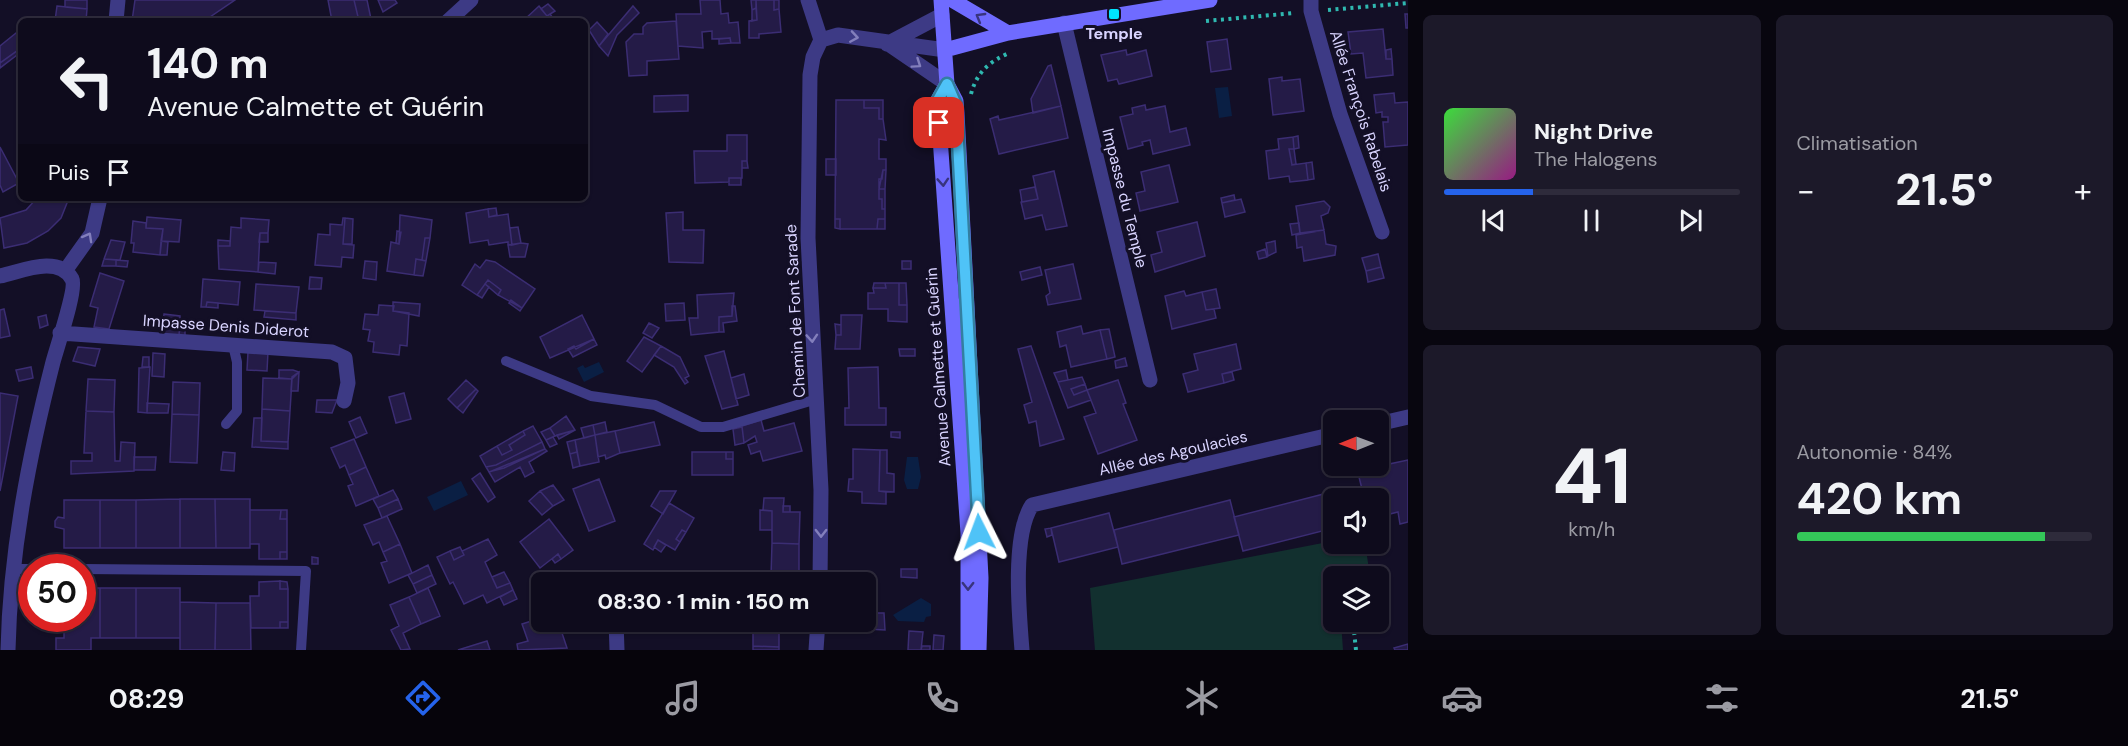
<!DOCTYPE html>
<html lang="fr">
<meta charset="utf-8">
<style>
:root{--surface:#0e0b1c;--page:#1c1929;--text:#f1f3f6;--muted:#9b9ba3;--line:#2e2b3b;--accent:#2563eb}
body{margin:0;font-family:"DM Sans",sans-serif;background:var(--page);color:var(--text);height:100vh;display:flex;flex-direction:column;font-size:22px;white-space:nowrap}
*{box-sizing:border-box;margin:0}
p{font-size:20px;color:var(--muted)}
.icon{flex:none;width:33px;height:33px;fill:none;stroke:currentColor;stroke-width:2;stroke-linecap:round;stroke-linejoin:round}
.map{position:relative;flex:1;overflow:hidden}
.sheet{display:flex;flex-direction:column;gap:15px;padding:15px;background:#08060f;width:720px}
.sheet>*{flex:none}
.hud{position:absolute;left:18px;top:18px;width:570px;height:183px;border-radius:9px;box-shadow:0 2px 4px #0004,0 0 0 2px var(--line);background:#0e0b1c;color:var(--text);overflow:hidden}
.needle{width:39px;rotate:269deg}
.fabs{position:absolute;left:1323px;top:410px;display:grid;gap:12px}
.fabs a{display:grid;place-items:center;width:66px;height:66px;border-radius:9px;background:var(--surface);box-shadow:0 2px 4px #0004,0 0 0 2px var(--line);font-size:30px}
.speed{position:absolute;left:18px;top:554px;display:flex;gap:12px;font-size:30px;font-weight:700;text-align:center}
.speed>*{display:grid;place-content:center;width:78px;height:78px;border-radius:50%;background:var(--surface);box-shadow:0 2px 4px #0004,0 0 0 2px var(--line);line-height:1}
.speed .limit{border:9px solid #d22;background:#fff;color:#111}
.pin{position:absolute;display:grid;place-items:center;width:51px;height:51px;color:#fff;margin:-26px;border-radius:12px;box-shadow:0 3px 9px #0006}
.me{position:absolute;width:66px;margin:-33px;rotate:357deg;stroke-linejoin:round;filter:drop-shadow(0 0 4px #0008)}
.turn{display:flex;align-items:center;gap:21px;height:126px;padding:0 30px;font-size:27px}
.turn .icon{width:78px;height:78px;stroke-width:2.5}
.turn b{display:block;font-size:42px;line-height:51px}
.then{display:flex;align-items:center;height:57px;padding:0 30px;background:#0003;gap:12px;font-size:22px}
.big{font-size:45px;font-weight:700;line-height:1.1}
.sheet .tile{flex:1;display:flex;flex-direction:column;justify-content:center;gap:9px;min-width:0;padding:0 21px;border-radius:9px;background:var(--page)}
.sheet .dial{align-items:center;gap:0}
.dial b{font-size:78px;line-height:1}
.song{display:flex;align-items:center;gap:18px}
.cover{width:72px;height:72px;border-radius:9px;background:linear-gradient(135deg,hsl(120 70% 55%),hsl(310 70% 35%))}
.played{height:6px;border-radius:3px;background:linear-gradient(90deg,var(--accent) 30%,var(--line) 30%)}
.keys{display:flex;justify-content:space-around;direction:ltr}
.heat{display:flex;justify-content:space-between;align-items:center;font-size:33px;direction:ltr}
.charge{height:9px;border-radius:4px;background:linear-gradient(90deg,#34c759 84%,var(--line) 0)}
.sheet .tiles{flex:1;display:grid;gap:15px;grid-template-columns:repeat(2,1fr)}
.trip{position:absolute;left:531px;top:572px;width:345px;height:60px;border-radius:9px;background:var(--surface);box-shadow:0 2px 4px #0004,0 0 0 2px var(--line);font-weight:700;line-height:60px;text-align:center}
.menu{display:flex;height:96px;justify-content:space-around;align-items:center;background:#06040b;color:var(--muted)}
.menu .icon{width:42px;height:42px}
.menu .current{color:var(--accent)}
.menu b{font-size:27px;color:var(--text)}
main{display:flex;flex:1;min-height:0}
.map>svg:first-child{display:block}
</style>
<main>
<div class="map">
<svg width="1408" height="650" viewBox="0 0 1408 650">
<rect width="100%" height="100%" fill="#130f26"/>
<path fill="#12302f" d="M1333,541L1334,543H1365L1370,576H1334V621H1341L1343,650H1095L1090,588Z"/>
<path fill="#0a1f44" d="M1228,87L1232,116L1219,118L1215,88Z
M599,362L604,372L584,382L577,368L583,365L585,368Z
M907,457H918L921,477L918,489H907L904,480Z
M461,481L468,495L434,511L427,497Z
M921,598L931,604V616L926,617L924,622L898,621L893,615Z"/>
<path fill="#241b47" stroke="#3b2d73" stroke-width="1.5" d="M65,0H87V9L65,7Z
M135,0H235L204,21H132Z
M328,0H354L359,21H332Z
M354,0H367L371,19L359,21Z
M378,0H395L397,3L383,12Z
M700,0H720L721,14L728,13L729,23L738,22L740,43H731L730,38L712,39V31L702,32L703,48L678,46L676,14H701Z
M751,0H756V8L752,10Z
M756,0H774V10L779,9L781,32L759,34V38H749V21L757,20Z
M774,0H779V9L774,10Z
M548,4L555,11L547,16L541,9Z
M57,6L87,9L86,21H55Z
M539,6L547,16L540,21H523Z
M633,6L639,13L617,35L608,56L599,46Z
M756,8L757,20L752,21V10Z
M550,14L555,21H540L547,16Z
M1405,14H1408V28H1406Z
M676,21L679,59L647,61V75L629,76L626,42L634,34H643V27L647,23Z
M597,22L608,34L599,46L589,30Z
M21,29V48L0,63V46Z
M1383,29L1386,59H1392L1393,75L1366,78L1363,53L1351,54L1348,32Z
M730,38L731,43L719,44V39Z
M1227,39L1231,69L1211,72L1207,42Z
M21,48V52L0,68V63Z
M1391,49L1392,59H1386V50Z
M1126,50L1127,55L1146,50L1152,76L1119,84L1117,79L1108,81L1101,55Z
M1051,65L1061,106L1033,113L1031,99L1048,66Z
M1282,77V81L1300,79L1304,111L1273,115L1269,79Z
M1394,93L1395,103L1408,102V145L1385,147L1383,122H1388V117H1382V112L1376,113L1374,95Z
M688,95V111L654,112V96Z
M836,100H864V108H879V119H883L886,140L879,139V159H886V170H883L882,179H879V199H882V209H885V219H878L877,229H840V219H835Z
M864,100H883V119H879V108H864Z
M1145,105L1146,110L1165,106L1170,132L1186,128L1190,145L1153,154L1150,140L1142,142L1143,145L1128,149L1120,117L1133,114L1132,108Z
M1061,106L1068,138L999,154L990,119L998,116L999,120Z
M727,135H747V161H742V178H729V182L695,183L694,151H727Z
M1298,136L1299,148L1294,149L1293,137Z
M1293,137L1294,149H1289L1292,165L1306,163L1308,180L1290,182L1289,176L1269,179L1266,151L1279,149L1278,139Z
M0,147L19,183L3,192L0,185Z
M1289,149H1294L1296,164L1292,165Z
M826,159H836V175H826Z
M742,161H747L748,168H742Z
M1312,162L1314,179L1308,180L1306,163Z
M1169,165L1178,202L1140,211L1136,193L1145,191L1141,172Z
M883,170H886L885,189H879Z
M1054,171L1067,226L1046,230L1042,215L1025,219L1021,202L1038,199L1033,176Z
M1384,174L1385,181L1377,183L1374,175Z
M729,178H741V185H729Z
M1035,187L1038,199L1022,202L1020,190Z
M879,189H885V209H882V199H879Z
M1234,195L1235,200L1222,203L1221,198Z
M37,198H69L61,218L48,231L27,243L4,248L0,218L26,210Z
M1241,199L1245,212L1225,217L1222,203Z
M1324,201L1330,207L1328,213L1321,216L1324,230L1300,233L1296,206Z
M496,208L497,215L489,217L488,209Z
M488,209L489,217L508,214L512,245H508V242L489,245L488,240L470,243L466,213Z
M683,212V230H704L703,263L669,262L666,213Z
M400,215L432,220L430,238H425L422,260L416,259L414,275L387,271L391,242L399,244Z
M147,217L181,220L179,242L161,241L163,229L146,228Z
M241,218L269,220L268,233H260L258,272L219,269L218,246H230L231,227L241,228Z
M343,218H345L343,244L354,245L353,258L342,257L341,267L315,265L318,234L330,235V224L342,225Z
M345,218L353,219L352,244H343Z
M835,219H840V229L835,228Z
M878,219H885V229H877Z
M133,221L146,223V228L163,229L160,255L133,252L134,243H131Z
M1197,222L1205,256L1155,272L1151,255L1162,252L1157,232Z
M1299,223L1300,233L1292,235L1290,224Z
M518,227L521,243L512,245L510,228Z
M1324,230L1326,244L1336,246L1335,255L1304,261L1302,247L1297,248L1296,235Z
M397,231L401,232L399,244L396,243Z
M260,233H268V242H259Z
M425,238H430L426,261L422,260Z
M111,240L125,242L120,260L104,259Z
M218,240L230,241V246H218Z
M161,241L168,242L167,255H160Z
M1275,241L1276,252L1268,256L1266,243Z
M521,243L528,244L525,257H510L508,245Z
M1265,249L1267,257L1259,259L1257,252Z
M1378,254L1381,267L1366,271L1362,258Z
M104,259L116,260V266H102Z
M416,259L426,261L423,276L414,275Z
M116,260L128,261L127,267L116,266Z
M486,260L495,262L535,289L522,308L498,295L501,290L488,280L477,295L462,285L475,264L480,268Z
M365,261L377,262L376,280L363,278Z
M902,261H911V269H902Z
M259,262L276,263L275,274L258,272Z
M1073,264L1081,299L1048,305L1046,296L1050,293L1045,270Z
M1040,267L1042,275L1022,280L1020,272Z
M1381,267L1384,278L1368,282L1366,271Z
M100,273L124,281L109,329L94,327L98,308L90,306Z
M310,277L322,278L321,289H309Z
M203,279L240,282L238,305L207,302L206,307H201Z
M488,280L501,290L498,295L485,284Z
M874,283H885L886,288H873Z
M885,283H899V305H907V322L888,321V309H868V293H874L873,288H886Z
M899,283H906L907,305H899Z
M256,284L299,287L296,313L254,310Z
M485,284L489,287L482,298L477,295Z
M1216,289L1220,308L1206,310L1202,292Z
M1184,291L1186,296L1202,292L1206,310L1214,309L1216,318L1172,329L1165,296Z
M734,293L732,316L719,317V332L691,335L689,318H698L697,295Z
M511,300L522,308L520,311L509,303Z
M207,302L218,303V308L206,307Z
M393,302L420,304L419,316L393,311Z
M684,303L685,320L666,321L665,304Z
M379,305L394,306L393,311L409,313L407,346L400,345L399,355L373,352L374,342L368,341L370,330L363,329L365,314L378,315Z
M732,306H735L737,321L723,323L724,332H719V317L732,316Z
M4,309L10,336L0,338V310Z
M265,311L296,313V320L264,317Z
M164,314L180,316L179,336L162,334Z
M46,315L48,325L40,328L38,317Z
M582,315L594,339L550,358L540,337Z
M841,315H862L860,349H835L836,335H841Z
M180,322L185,323V336H179Z
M649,323L659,328L652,338L643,333Z
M835,324L841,325V335H836Z
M1081,326L1083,334L1100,330L1107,359L1071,367L1066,345L1060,347L1057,332Z
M1109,329L1115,357L1107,359L1100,330Z
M644,337L661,346L642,372L627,361Z
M594,339L597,345L573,357L568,349L574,346L576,349Z
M1236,344L1241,369L1222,374L1224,383L1188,392L1183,374L1198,370L1194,354Z
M661,346L680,357L689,376L685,378L688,382L685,384L674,367L654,355Z
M1031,346L1064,439L1040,446L1036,421L1029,423L1024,405L1032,402L1018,349Z
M78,347L100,349L95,366L73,361Z
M899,349H915V356H900Z
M724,351L738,405L722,409L705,356Z
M248,352H268L267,371L247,370Z
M153,353L165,354L164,377L152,376Z
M143,357H149V367H142Z
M1125,358L1127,366L1116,368L1115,361Z
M31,367L33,378L19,381L16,370Z
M150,367L147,413L138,412L139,368Z
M878,367L879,408H886V425H845V408H849L848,368Z
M279,370H293L299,372L292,379L279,378Z
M1066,370L1068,380L1058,382L1054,373Z
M299,372L298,391H291L292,377Z
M1232,372L1234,380L1224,383L1222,374Z
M744,374L749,395L736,399L731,378Z
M1082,377L1085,384L1071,389L1074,395L1087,390L1091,400L1068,408L1058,382Z
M263,378L292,379L290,411L262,409Z
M88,379L115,380L114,412L86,411Z
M466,380L476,389L457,408L448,399Z
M1118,380L1126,403L1123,404L1137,440L1098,454L1084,417L1096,413L1087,390Z
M173,382L200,383L199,415L172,414Z
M1085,384L1087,390L1074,395L1071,389Z
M476,389L478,391L463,413L457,408Z
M0,393L18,396L0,491Z
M404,393L411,419L396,423L389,397Z
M317,400H337L332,413L316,412Z
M147,403L169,404L168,413H147Z
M262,409L290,411L288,442L261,441Z
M86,411L114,412L115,461H120L121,442L135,443L134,471L71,474V461H92V453H84Z
M172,414L199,415L197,463L170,462Z
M566,416L575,430L555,436L550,428Z
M360,417L367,433L356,438L349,422Z
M254,418H262L261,441L288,442V449L252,447Z
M761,420L764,431L794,423L802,451L763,461L760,451L751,454L748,445L757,442L755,436L744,443L742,426Z
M605,422L607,432L595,435L593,425Z
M654,422L660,445L620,453L615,431Z
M593,425L595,435L584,438L581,428Z
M533,426L542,442L496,465L486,467L480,456L497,446L502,455L512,450L509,445L525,435L523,431Z
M742,427L744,443L735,445L733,429Z
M550,428L555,436L546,440L541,432Z
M575,430L559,439L557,435Z
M523,431L525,435L509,445L512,450L502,455L497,446Z
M615,431L620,453L606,459L605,455L598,457L595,435Z
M891,432H900V438L891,437Z
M595,435L599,462L580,466L575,440Z
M553,437L557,444L550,447L546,440Z
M354,439L366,467L349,475L345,465L340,468L331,448Z
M575,440L577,452L570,454L567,442Z
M542,442L545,449L504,468L489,472L486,467L496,465Z
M545,449L547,451L529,462L534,472L525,477L520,467L495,482L489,472Z
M853,449L880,450L879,491L886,492V504L862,503V492L848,491L849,479H853Z
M880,450H887V473L894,474V492L879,491Z
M223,452L235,453L234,471L221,470Z
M577,452L580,466L573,468L570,454Z
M692,452H726V459H733V475H692Z
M726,452H733V459H726Z
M1386,452L1389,464L1408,460V522L1400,524L1398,512L1378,517V498H1355L1353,491L1362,489L1356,465H1378V454Z
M134,457H156L155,470H134Z
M366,467L379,496L356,506L348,486L353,484L349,475Z
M480,473L495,497L488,502L472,479Z
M599,479L615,521L589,531L573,489Z
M553,485L564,500L553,506L540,491Z
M1351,487L1355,498H1334V528L1243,551L1234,517Z
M393,490L398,499L378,508L373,499Z
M540,491L553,506L542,515L529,501Z
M660,491H676L663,514L651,506Z
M764,498H784L783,512H800L799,544L772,543V511L763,510Z
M180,499V548H136V500Z
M180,499H215L216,548H180Z
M215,499H250V548H216Z
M398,499L402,509L382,518L378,508Z
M64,500H100V548H64V529L55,527V521L58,517L64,518Z
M100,500H136V548H100Z
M1230,500L1239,535L1122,564L1114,530Z
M669,503L694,518L686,532L682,530L676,539L680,542L675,550L658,540L653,550L644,544Z
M783,506H790V512H783Z
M250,510H281L280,519H287V552H280V559H259V544H250Z
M281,510H287V519H280Z
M760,510L772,511V530H760Z
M1109,513L1118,547L1059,562L1051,528Z
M387,516L400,544L383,552L379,542L373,545L364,525Z
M549,519L573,550L561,559L558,554L540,568L520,542Z
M1051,528L1052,535L1047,537L1045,529Z
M682,530L686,532L680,542L676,539Z
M488,539L497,555L485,562L497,588L510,583L513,590L487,603L483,595L464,604L453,582L450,584L437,557L450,551L454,560L464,555L462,551Z
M658,540L666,545L661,552L654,547Z
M772,543L799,544V577L771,576Z
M400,544L412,573L389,583L381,563L387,561L383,552Z
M460,547L464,555L454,560L450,551Z
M280,552H287V559H280Z
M558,554L561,559L555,563L552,559Z
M312,557L318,558V564H312Z
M428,565L432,575L413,584L408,575Z
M901,569H917V578L901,577Z
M504,572L510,583L497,588L492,577Z
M432,575L436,584L417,593L413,584Z
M280,581L287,582L288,589H280Z
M280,581V589H288V622H280V628H251L250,596H259V582Z
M851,581H867L866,587L875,588V613H884L885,630L847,628L846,621H866V582Z
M82,588H100V638H91V650H56V638H64V619L58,618H82Z
M100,588H136V638H100Z
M136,588H180V638H136Z
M428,588L440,616L421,624L409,597Z
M513,590L517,599L504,605L500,597Z
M409,597L421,624L403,633L410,649L401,650L391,630L399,626L390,605Z
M180,602L216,603L215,650H180Z
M216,603H250L251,650H215Z
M542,612V621H563L559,624L567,648L518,650L517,644L528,641L522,624L541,618L539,613Z
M748,621H779V647L753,646V626H747Z
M280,622H288V628H280Z
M909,631L923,632L921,650H908Z
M934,635L944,636L943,650H933Z
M487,641L490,650H458Z
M1408,644V650H1395L1394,648Z
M753,646L779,647V650H753Z
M922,646H930V650H921Z"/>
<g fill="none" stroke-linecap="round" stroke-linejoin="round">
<path stroke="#2fb8b0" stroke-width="4" stroke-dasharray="3 4.5" stroke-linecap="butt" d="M1328,10L1408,3
M1206,21L1294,13
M971,94C977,72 989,62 1009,53
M1356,650L1353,622L1357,621"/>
<path stroke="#3d3a85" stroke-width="10" d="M506,361L591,396L655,405L701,427H723L817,399
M226,424L237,411V362L233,345
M14,569H32
M82,569L306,571L301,650"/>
<path stroke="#3d3a85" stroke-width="15" d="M808,0L821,40
M1311,0V11L1340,114L1382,232
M116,21L118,0
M448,21L471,0
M1064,23L1150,380
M821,40L838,35L945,50
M887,44L942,15
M890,45L947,84
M65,271L92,233L100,198
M0,276C20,272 58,254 72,279C77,288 57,347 53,362C29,456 10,553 8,650
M60,333L332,352L345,358L348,383L344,401
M1378,424L1408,417
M820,582L821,490L808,238L810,75L813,57L821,40
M616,621L617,650
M816,650L818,621
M1022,650C1019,613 1012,535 1032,505L1334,434"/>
<path stroke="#6f6bff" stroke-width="15" d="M941,0L947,84L956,101L957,113L981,578L979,650
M952,0L1008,33
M945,50L1008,33L1210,0
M947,84L938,100V109L968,533V650"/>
</g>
<defs><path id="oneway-chevron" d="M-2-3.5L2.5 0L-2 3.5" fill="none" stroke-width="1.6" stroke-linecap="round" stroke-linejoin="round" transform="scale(1.5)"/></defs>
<g stroke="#38347d">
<use href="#oneway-chevron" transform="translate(980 17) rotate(-150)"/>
<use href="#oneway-chevron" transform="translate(943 182) rotate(86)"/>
<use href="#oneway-chevron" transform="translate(968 586) rotate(90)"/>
</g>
<g stroke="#837fbc">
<use href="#oneway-chevron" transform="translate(854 37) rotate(9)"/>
<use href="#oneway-chevron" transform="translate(917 64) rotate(34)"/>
<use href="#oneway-chevron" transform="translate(88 237) rotate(-61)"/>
<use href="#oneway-chevron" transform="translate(812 338) rotate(86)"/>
<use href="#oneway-chevron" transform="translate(821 533) rotate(90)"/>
</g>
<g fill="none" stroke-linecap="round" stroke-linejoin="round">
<g stroke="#337fa1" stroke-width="15">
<path id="route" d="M939,123L938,100L947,84L956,105L979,532"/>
</g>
<use href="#route" stroke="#4fc3f7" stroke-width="10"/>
</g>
<rect fill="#00e5ff" stroke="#130f26" stroke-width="2" x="1108" y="8" width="12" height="12" rx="3"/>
<g text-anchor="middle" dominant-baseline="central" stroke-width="6" stroke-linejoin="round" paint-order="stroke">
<g font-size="16" font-weight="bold" fill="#d9d4ff" stroke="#130f26">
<text x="1114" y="33">Temple</text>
</g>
<g font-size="16" fill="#d9d4ff" stroke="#130f26">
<text transform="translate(1361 111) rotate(72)">Allée François Rabelais</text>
<text transform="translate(1125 198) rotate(76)">Impasse du Temple</text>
<text transform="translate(795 311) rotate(-93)">Chemin de Font Sarade</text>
<text transform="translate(226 326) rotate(4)">Impasse Denis Diderot</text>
<text transform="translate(938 367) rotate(-94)">Avenue Calmette et Guérin</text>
<text transform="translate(1173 453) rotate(-13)">Allée des Agoulacies</text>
</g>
</g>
</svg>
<div class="fabs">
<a><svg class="needle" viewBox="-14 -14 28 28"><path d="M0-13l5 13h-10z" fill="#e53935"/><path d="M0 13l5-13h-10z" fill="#9b9ba3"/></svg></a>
<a><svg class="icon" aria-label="sound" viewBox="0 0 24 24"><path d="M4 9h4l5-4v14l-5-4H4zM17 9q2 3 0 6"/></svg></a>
<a><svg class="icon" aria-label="layers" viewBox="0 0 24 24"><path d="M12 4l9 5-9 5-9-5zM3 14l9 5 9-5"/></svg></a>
</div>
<div class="speed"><div class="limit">50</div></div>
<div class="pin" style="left:939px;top:123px;background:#d93025"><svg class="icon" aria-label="arrive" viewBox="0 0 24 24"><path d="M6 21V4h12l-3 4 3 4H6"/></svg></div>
<svg class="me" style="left:979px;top:532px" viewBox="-20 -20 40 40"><path d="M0-17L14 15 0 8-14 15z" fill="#4fc3f7" stroke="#fff" stroke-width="4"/></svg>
<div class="trip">08:30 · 1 min · 150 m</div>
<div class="hud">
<div class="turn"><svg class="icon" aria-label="left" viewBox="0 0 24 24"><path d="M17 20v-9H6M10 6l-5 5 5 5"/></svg><div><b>140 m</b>Avenue Calmette et Guérin</div></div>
<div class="then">Puis<svg class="icon" aria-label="arrive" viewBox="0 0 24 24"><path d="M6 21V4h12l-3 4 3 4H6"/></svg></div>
</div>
</div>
<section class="sheet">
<div class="tiles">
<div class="tile">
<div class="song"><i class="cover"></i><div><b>Night Drive</b><p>The Halogens</p></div></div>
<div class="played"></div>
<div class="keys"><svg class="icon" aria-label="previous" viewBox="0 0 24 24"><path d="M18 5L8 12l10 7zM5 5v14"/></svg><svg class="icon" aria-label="pause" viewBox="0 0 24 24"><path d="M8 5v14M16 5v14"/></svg><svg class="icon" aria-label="next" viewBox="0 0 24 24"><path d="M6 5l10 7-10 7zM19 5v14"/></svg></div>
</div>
<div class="tile"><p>Climatisation</p>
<div class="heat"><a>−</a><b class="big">21.5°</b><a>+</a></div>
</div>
<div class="tile dial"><b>41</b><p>km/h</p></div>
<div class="tile"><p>Autonomie · 84%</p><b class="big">420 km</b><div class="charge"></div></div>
</div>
</section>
</main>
<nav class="menu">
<b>08:29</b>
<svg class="icon current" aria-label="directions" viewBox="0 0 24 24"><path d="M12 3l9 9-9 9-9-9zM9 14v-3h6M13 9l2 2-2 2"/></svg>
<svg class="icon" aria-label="music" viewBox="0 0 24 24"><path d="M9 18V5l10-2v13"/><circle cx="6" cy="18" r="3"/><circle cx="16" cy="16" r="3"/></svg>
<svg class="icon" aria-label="phone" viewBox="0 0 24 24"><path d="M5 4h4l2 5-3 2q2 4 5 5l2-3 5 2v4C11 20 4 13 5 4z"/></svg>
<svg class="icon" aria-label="climate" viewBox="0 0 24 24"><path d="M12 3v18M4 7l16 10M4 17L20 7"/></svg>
<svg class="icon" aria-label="car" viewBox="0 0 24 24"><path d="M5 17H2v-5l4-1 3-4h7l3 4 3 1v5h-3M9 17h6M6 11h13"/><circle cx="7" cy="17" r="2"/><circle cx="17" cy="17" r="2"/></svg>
<svg class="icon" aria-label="filters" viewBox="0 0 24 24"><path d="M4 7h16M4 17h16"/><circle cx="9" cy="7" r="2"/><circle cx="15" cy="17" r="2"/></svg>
<b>21.5°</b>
</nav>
